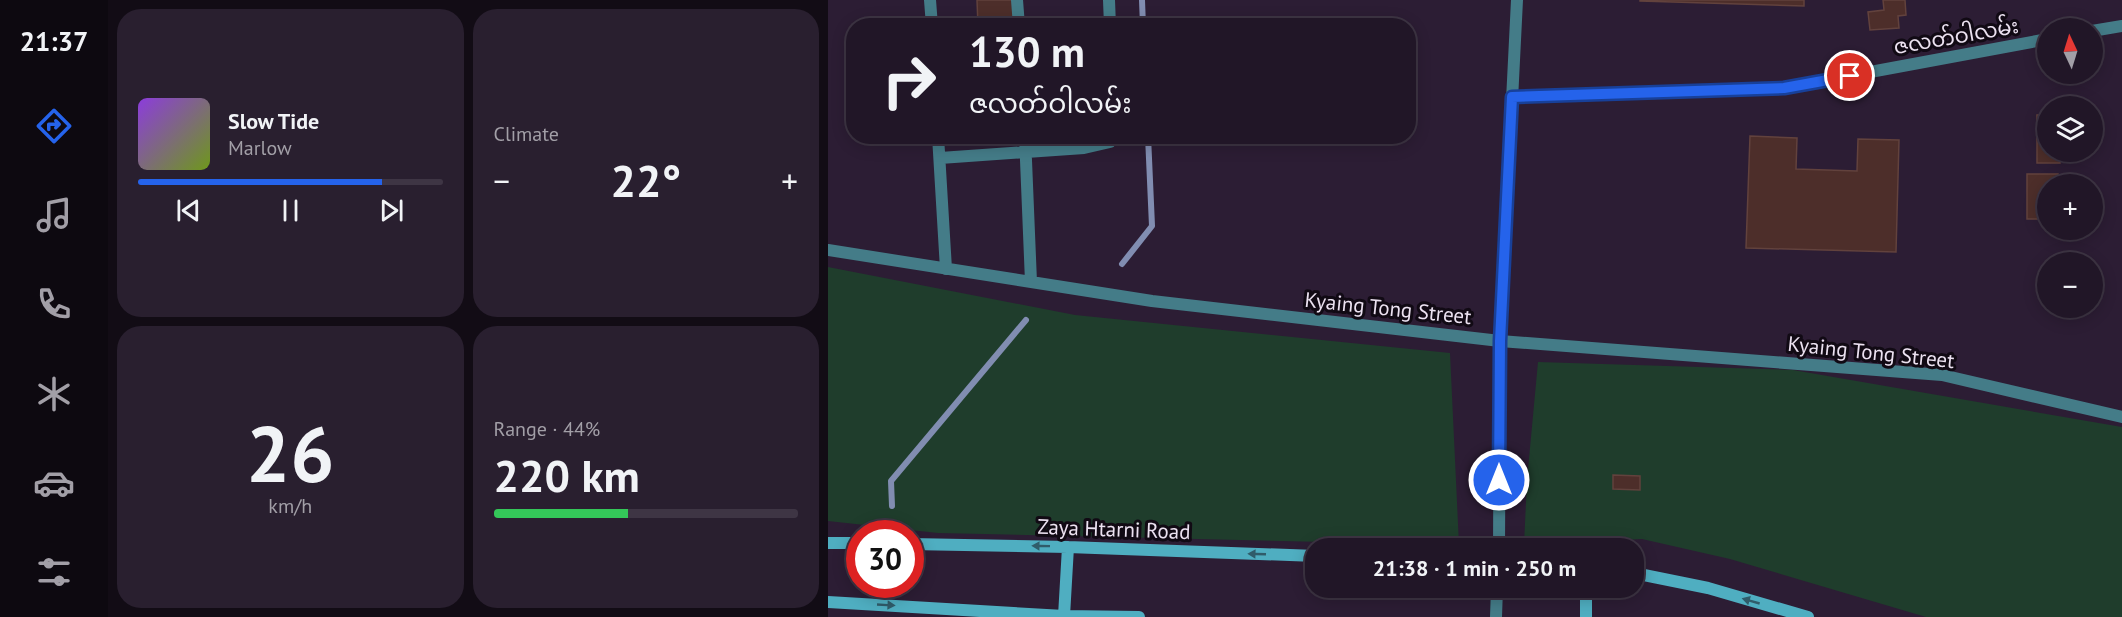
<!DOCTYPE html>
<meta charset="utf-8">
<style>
:root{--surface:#211627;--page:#291f2f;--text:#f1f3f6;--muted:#a29fa7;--line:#3e3544;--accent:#2563eb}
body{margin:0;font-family:"PT Sans","Noto Sans Myanmar",sans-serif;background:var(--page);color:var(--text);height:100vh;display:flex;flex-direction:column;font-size:22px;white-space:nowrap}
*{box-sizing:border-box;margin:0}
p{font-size:20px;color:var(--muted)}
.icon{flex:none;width:33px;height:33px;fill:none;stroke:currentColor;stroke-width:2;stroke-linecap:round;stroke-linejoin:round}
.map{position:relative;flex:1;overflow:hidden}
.panel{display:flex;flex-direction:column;gap:9px;padding:9px;background:#120c15;width:720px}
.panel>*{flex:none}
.hud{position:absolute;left:18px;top:18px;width:570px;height:126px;border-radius:24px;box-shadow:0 3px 15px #0003,0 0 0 2px var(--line);background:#211627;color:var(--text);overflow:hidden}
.needle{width:39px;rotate:356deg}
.tools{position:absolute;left:1209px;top:18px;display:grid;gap:12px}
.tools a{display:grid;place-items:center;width:66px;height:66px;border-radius:50%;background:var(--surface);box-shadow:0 3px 15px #0003,0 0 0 2px var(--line);font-size:30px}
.speed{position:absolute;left:18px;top:520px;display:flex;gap:12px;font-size:30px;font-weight:700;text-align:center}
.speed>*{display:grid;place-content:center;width:78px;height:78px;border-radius:50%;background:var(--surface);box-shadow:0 3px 15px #0003,0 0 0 2px var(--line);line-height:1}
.speed .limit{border:9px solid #d22;background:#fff;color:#111}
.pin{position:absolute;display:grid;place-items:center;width:51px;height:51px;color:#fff;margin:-26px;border:3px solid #fff;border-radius:50%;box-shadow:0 2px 6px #0007}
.me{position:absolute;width:66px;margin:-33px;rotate:0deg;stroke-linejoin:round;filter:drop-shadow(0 0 4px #0008)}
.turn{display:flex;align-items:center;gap:21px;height:126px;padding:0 24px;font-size:27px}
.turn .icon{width:78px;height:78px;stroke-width:2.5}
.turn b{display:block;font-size:42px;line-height:51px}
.big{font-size:45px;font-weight:600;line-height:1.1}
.panel .card{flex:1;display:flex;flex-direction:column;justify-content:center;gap:9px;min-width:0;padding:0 21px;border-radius:24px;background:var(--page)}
.panel .dial{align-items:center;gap:0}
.dial b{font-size:78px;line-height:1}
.song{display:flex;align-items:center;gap:18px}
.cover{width:72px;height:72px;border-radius:9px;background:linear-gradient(135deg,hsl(270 70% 55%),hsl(80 70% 35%))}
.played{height:6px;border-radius:3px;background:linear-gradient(90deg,var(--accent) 80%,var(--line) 80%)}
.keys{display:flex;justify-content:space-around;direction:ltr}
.heat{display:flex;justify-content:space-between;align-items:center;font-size:33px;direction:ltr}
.charge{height:9px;border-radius:4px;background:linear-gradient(90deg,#34c759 44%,var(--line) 0)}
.panel .tiles{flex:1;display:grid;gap:9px;grid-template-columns:repeat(2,1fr)}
.trip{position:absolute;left:477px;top:538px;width:339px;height:60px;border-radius:24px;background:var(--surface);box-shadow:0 3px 15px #0003,0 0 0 2px var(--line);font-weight:600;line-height:60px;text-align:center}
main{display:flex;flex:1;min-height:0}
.tab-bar{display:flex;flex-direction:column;width:108px;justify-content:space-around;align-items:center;background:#0d0910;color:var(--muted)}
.tab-bar .icon{width:42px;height:42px}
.tab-bar .active{color:var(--accent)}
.tab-bar b{font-size:27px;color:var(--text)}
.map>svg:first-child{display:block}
</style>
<main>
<nav class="tab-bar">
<b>21:37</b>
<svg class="icon active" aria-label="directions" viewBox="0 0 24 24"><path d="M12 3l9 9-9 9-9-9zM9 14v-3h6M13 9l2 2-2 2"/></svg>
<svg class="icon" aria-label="music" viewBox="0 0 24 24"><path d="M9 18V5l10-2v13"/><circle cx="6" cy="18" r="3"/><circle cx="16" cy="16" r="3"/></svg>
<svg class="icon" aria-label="phone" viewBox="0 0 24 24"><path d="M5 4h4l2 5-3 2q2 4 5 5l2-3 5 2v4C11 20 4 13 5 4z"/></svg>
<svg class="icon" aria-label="climate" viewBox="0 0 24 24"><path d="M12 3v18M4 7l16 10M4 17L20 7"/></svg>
<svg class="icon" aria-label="car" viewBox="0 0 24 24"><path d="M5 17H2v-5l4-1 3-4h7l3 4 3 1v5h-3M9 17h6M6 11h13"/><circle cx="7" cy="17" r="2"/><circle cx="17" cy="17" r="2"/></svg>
<svg class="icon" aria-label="filters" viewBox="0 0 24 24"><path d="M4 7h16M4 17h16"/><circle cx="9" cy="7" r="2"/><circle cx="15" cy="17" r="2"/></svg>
</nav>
<section class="panel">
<div class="tiles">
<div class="card">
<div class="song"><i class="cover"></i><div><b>Slow Tide</b><p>Marlow</p></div></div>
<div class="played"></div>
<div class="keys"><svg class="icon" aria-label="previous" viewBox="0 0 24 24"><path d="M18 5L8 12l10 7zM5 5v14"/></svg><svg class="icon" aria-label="pause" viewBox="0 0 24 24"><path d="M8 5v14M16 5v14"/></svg><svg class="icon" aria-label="next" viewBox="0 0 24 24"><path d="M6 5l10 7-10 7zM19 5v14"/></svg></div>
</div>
<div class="card"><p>Climate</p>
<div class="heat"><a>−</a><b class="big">22°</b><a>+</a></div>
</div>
<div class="card dial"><b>26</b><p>km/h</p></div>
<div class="card"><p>Range · 44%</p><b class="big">220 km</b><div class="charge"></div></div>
</div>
</section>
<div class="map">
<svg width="1294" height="617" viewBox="0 0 1294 617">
<rect width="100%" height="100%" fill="#2c1d34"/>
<path fill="#1f3d2c" d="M0,267L247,315L622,353L631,545L110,533L0,521Z
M710,362L965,370L1294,427V617H1098L902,559L814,539L696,545L699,480Z"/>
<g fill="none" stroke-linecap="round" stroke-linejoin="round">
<path stroke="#818db1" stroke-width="6" d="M314,0L315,26
M294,264L324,226L320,136
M64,506L63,481L198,320"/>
</g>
<path fill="#4d2e2a" stroke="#62423d" stroke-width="1.5" d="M149,0H186L188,26H150Z
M812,0H976V6L812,1Z
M1055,0H1077L1078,15L1070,16L1071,28L1042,30L1040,12L1056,10Z
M1209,115H1220V152H1232V163H1209Z
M922,136L969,138L968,169L1029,171L1030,139L1071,140L1068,252L918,248Z
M1199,174H1230V184H1220V219H1199Z
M785,475L812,476V490L785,489Z"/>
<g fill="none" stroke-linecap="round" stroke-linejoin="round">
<path stroke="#447c88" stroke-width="12" d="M102,0L104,26
M189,0L191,26
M281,0L282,26
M1264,31L1294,26
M684,97L956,88L1220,39
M110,136L118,269
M197,136L203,282
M112,158L256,148L282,142L285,136
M0,250L324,301L672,341L1114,375L1294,417
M671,549L672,341L689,0
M668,617L669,588"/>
<path stroke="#4faec1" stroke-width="12" d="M0,543H32
M82,544L240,547L488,556
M806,573L880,588L980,617
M0,602L236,616L311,617
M236,616L240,547
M758,617V588"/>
</g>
<defs><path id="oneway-solid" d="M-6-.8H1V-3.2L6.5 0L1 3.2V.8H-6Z" transform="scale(1.5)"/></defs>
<g fill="#305c6a">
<use href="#oneway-solid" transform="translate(213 546) rotate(-179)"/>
<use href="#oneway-solid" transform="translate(429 554) rotate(-178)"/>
<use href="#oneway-solid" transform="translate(923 601) rotate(-164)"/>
<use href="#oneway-solid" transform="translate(58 605) rotate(3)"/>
</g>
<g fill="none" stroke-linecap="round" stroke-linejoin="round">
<g stroke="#184099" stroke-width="15">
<path id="route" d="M671,480L672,341L684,97L956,88L1022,76"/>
</g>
<use href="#route" stroke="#2563eb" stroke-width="10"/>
</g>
<g text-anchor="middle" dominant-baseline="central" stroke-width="6" stroke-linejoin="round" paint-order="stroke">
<g font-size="21" fill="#ece2f1" stroke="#110a14">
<text transform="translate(1128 36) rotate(-10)">ဇလတ်ဝါလမ်း</text>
<text transform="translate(560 308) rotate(6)">Kyaing Tong Street</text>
<text transform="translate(1043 352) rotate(6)">Kyaing Tong Street</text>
<text transform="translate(286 529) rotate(2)">Zaya Htarni Road</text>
</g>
</g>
</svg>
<div class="tools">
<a><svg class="needle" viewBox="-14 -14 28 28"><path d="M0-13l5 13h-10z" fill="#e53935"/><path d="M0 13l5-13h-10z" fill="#a29fa7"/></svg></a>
<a><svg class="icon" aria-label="layers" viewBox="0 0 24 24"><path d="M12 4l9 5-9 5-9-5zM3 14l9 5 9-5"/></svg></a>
<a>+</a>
<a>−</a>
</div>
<div class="speed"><div class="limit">30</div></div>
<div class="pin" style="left:1022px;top:76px;background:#d93025"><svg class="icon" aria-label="arrive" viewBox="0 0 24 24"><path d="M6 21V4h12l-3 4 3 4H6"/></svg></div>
<svg class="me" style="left:671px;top:480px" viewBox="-20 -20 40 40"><circle r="17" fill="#2563eb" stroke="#fff" stroke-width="3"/><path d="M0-11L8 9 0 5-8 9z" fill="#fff"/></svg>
<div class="trip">21:38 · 1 min · 250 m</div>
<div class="hud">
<div class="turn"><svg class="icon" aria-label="right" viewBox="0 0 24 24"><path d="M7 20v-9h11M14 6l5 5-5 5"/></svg><div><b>130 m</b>ဇလတ်ဝါလမ်း</div></div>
</div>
</div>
</main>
